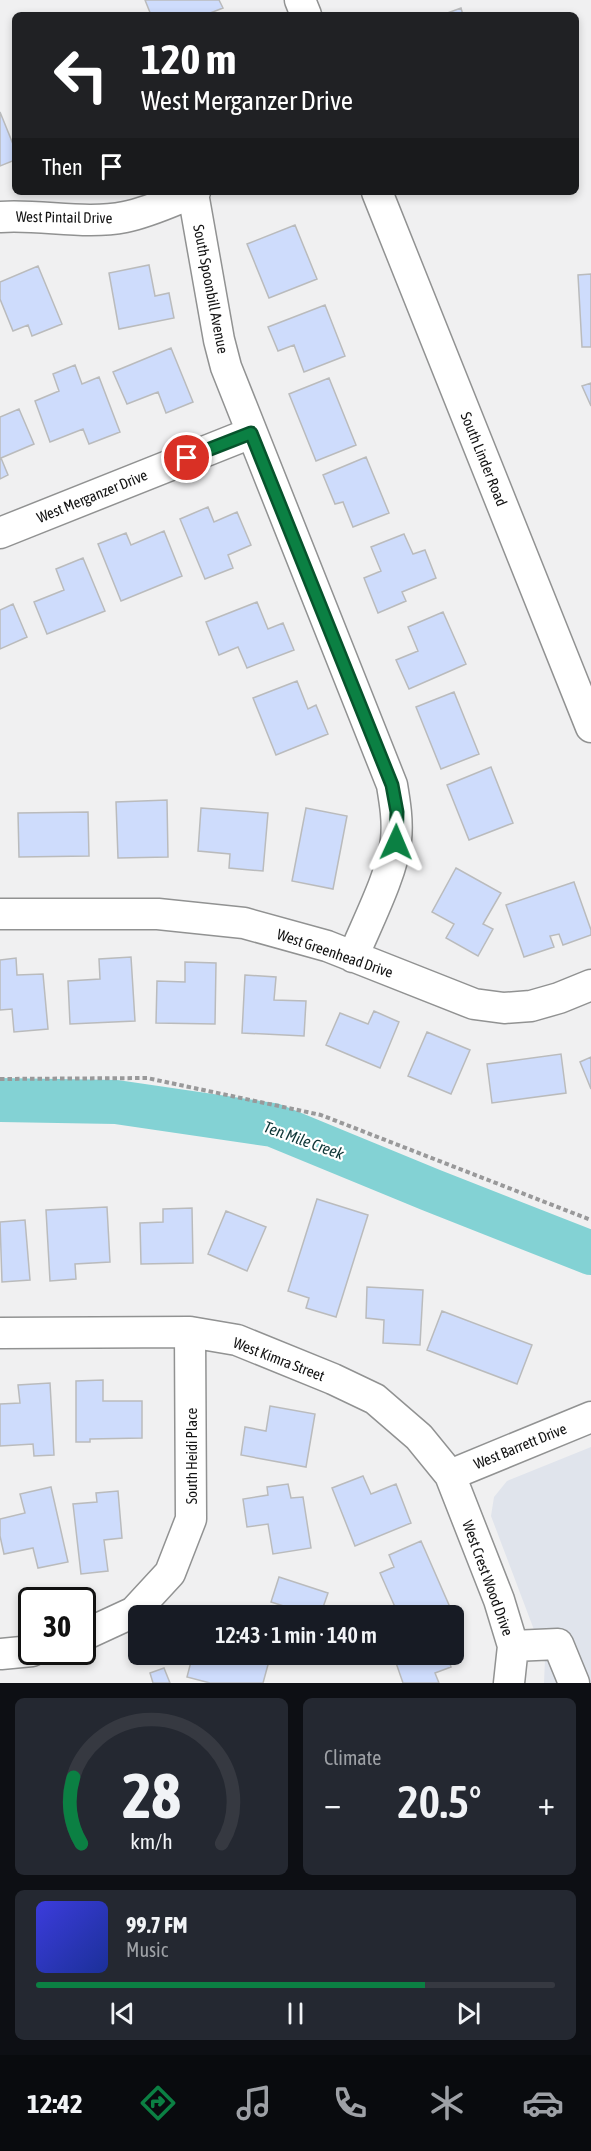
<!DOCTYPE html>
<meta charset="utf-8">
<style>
:root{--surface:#171b24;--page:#242831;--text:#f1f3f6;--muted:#9ea1a6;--line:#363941;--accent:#0b8043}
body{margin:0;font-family:"Asap Condensed",sans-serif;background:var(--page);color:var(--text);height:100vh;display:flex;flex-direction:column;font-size:22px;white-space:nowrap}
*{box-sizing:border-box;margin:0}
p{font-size:20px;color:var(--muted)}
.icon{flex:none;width:33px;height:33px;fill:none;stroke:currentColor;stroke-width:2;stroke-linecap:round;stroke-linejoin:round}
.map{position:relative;height:1683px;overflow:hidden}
.side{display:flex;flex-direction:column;gap:15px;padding:15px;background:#0d0f14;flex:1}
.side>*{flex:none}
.banner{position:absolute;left:12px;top:12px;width:567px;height:183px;border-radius:9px;box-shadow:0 3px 9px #0003;background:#202124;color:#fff;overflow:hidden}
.speed{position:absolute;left:18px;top:1587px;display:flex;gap:12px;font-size:30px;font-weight:700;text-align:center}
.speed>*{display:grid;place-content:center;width:78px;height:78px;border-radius:50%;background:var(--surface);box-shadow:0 3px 9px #0003;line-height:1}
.speed .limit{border:3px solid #111;border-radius:9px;background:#fff;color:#111}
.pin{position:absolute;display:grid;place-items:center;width:51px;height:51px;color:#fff;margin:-26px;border:3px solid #fff;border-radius:50%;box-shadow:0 2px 6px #0007}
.me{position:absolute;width:66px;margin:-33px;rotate:1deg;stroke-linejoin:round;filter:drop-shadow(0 0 4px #0008)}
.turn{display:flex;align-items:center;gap:21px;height:126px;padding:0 30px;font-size:27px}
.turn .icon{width:78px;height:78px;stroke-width:2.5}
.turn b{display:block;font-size:42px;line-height:51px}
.then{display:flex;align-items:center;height:57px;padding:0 30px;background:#0003;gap:12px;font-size:22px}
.big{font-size:45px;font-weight:600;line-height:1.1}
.side .tile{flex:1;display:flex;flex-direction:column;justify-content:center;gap:9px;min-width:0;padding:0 21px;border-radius:9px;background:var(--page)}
.side .dial{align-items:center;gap:0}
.dial svg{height:156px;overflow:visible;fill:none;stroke:var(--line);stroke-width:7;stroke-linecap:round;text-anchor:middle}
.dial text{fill:var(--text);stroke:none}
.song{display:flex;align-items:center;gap:18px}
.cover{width:72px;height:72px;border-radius:9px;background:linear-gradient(135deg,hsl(240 70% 55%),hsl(230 70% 35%))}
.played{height:6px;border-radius:3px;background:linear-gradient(90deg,var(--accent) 75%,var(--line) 75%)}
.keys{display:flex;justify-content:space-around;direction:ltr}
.heat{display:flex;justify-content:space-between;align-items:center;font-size:33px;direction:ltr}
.side .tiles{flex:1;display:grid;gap:15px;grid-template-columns:1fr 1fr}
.tile:last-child{grid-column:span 2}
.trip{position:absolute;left:128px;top:1605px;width:336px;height:60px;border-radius:9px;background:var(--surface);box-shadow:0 3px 9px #0003;font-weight:600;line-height:60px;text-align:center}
.dock{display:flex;height:96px;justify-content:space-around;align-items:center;background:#090b0e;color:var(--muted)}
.dock .icon{width:42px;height:42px}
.dock .on{color:var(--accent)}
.dock b{font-size:27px;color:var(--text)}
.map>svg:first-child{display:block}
</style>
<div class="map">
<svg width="591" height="1683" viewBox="0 0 591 1683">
<rect width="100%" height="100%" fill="#f0f0f1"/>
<path fill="#e0e4ec" d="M591,1447V1683H544L545,1659L491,1516L494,1497L507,1481Z"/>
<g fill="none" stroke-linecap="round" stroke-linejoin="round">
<path stroke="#83d2d4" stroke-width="44" d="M0,1100L116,1102L273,1125L431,1190L591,1253"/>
</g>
<path fill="#cedcfc" stroke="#babbbc" stroke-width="1.5" d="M145,0H219L223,8L205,15H151Z
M461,8L463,15H442Z
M0,112L15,149V160L0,166Z
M295,225L317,279L269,298L247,244Z
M149,265L155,296L169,293L174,318L119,329L109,273Z
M38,266L62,324L32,336L28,325L13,331L0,299V282Z
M591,274V347H582L578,275Z
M325,305L345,356L304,372L294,345L278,351L268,327Z
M171,348L193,402L166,413L158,392L127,404L113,372Z
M75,365L82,384L99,377L120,432L89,444L83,429L50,442L35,401L59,391L53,374Z
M329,378L356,445L316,461L289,394Z
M591,383V406L582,386Z
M19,409L34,444L1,458L8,475L0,479V417Z
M366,457L389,513L353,527L343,502L335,504L323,475Z
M208,507L214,522L237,512L251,545L228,555L233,568L205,579L180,519Z
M164,531L182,576L121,601L98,544L126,533L131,545Z
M404,534L413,554L425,550L436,578L402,592L406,601L378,613L364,578L381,571L371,547Z
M83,558L105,611L47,634L34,602L64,590L56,569Z
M257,602L268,629L283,623L294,650L247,668L238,647L219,655L206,622Z
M13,604L27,637L0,649V610Z
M443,612L466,664L409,689L396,660L418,651L408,627Z
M297,681L308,709L316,705L328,734L276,755L253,698Z
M454,692L479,754L441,769L416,707Z
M491,767L513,823L469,840L447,785Z
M167,800L168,857L118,858L116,802Z
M201,808L268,813L263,871L229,868L230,854L198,851Z
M306,808L347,816L333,889L292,881Z
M88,812L89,856L19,857L18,813Z
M456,868L501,893L483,924L493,929L478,956L446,938L454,924L432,912Z
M574,882L591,930V935L563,945L559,934L550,936L554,947L524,957L506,905Z
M131,957L135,1021L70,1024L68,981L100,979L99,959Z
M16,958L17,975L43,974L48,1029L14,1032L12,1009L0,1010V960Z
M185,962L216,963L215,1024L156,1023L157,981L185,982Z
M245,975L276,977L274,1000L306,1001L304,1036L242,1033Z
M374,1011L399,1022L380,1068L326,1045L340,1013L368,1024Z
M427,1032L470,1050L451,1094L408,1076Z
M561,1054L566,1093L492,1103L487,1064Z
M591,1057V1089L580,1062Z
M317,1199L368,1215L336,1317L306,1308L309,1298L288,1291Z
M107,1207L110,1262L75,1264L76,1279L50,1281L46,1210Z
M192,1208L193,1263L141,1264L140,1223L163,1222V1209Z
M226,1211L266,1227L247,1271L208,1254Z
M25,1220L30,1280L2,1282L0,1222Z
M367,1287L423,1290L420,1345L383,1343L384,1320L366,1318Z
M442,1311L532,1345L517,1384L427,1350Z
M103,1380V1401H142V1438L90,1439V1442H76V1381Z
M50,1383L54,1455L34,1456L33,1444L0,1446V1404L20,1403L18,1385Z
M270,1406L315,1414L306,1467L241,1455L245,1427L266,1431Z
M363,1476L371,1494L396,1484L411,1523L355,1546L332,1488Z
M288,1484L291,1498L303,1497L311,1548L273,1554L268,1524L247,1527L243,1499L268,1495L267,1487Z
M51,1487L68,1562L38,1568L33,1548L4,1554L0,1536V1519L25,1513L20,1494Z
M118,1491L122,1538L104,1540L108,1571L81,1574L73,1504L97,1502L96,1493Z
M421,1541L449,1605L426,1616H399L380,1573L394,1567L389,1555Z
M279,1577L328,1593L320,1616H287L290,1608L271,1602Z
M193,1654H244L269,1661L263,1683H210L187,1677Z
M284,1654H307L305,1661Z
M402,1654H447L451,1667L435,1673L439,1683H403L394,1657Z
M164,1668L170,1683H153L150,1673Z"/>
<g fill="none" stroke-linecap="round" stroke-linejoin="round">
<g stroke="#919292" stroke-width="33">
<path id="minor" d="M300,0L306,15
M377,192L591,727
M193,193L219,340L226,367L392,785C395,803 398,821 396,840C393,873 366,925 353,957
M0,217C41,214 85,225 125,217C150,212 172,201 195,192
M0,533L251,433
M0,914H158L244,923L327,946L474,1004L504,1008L531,1006L559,998L591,985
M0,1333L190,1332L237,1340L333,1379L375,1399L419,1437L450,1475L499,1600L513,1646L509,1683
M450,1475L591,1417
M82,1636L134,1612L170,1573L191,1519L190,1332
M513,1646L558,1644L574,1683
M1,1654L32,1651"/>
</g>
<path stroke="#99999a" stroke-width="4" stroke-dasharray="4.5 3" stroke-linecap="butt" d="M0,1079L147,1078L321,1115L591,1220"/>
<use href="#minor" stroke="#fff" stroke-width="30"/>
</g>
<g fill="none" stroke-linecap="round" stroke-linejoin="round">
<g stroke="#07532c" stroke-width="15">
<path id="route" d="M187,458L251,433L392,785L397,812L396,842"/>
</g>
<use href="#route" stroke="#0b8043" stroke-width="10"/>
</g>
<g text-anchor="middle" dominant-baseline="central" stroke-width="4.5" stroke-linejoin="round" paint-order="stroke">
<g font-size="15" fill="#131313" stroke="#fff">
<text transform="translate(64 217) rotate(1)">West Pintail Drive</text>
<text transform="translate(211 289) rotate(79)">South Spoonbill Avenue</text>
<text transform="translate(484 459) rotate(68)">South Linder Road</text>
<text transform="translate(92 496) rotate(-22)">West Merganzer Drive</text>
<text transform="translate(335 953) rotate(19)">West Greenhead Drive</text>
<text transform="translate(279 1359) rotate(21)">West Kimra Street</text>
<text transform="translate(520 1446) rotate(-22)">West Barrett Drive</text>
<text transform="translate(191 1456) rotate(-90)">South Heidi Place</text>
<text transform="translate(488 1578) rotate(70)">West Crest Wood Drive</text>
</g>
<g font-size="16" font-style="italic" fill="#0f3637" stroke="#fff">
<text transform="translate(304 1140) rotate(20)">Ten Mile Creek</text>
</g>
</g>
</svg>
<div class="speed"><div class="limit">30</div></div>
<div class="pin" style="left:187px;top:458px;background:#d93025"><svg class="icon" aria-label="arrive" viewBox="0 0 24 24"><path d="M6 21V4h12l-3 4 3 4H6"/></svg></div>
<svg class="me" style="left:396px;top:842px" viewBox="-20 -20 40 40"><path d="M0-17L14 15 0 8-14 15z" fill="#0b8043" stroke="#fff" stroke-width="4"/></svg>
<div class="trip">12:43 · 1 min · 140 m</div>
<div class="banner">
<div class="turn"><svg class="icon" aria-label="left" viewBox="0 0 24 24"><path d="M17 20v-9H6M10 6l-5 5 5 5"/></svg><div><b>120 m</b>West Merganzer Drive</div></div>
<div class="then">Then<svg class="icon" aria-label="arrive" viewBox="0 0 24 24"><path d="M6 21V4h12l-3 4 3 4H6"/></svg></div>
</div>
</div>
<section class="side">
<div class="tiles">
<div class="tile dial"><svg viewBox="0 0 100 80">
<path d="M14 69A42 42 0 1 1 86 69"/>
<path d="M14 69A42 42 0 0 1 10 35" stroke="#0b8043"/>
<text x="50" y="56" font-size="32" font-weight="700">28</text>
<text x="50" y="72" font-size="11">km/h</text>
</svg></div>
<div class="tile"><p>Climate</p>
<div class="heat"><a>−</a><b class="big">20.5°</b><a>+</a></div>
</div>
<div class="tile">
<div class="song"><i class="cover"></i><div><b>99.7 FM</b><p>Music</p></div></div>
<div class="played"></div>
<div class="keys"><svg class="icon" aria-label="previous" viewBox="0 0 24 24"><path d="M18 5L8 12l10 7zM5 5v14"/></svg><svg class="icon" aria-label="pause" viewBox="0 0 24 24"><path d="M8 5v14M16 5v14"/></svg><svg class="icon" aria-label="next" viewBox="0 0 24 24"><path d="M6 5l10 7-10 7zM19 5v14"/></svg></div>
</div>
</div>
</section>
<nav class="dock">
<b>12:42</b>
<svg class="icon on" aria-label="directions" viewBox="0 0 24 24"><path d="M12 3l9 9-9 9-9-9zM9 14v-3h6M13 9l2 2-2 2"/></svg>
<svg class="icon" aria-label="music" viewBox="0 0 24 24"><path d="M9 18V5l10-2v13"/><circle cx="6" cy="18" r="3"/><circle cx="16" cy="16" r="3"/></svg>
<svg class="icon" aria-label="phone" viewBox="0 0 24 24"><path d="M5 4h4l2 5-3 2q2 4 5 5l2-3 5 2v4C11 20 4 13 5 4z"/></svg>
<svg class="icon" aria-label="climate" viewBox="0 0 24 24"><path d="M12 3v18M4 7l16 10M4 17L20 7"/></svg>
<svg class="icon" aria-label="car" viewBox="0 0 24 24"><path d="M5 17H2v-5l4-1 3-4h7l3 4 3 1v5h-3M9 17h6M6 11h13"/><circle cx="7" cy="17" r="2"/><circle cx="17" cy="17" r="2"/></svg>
</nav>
